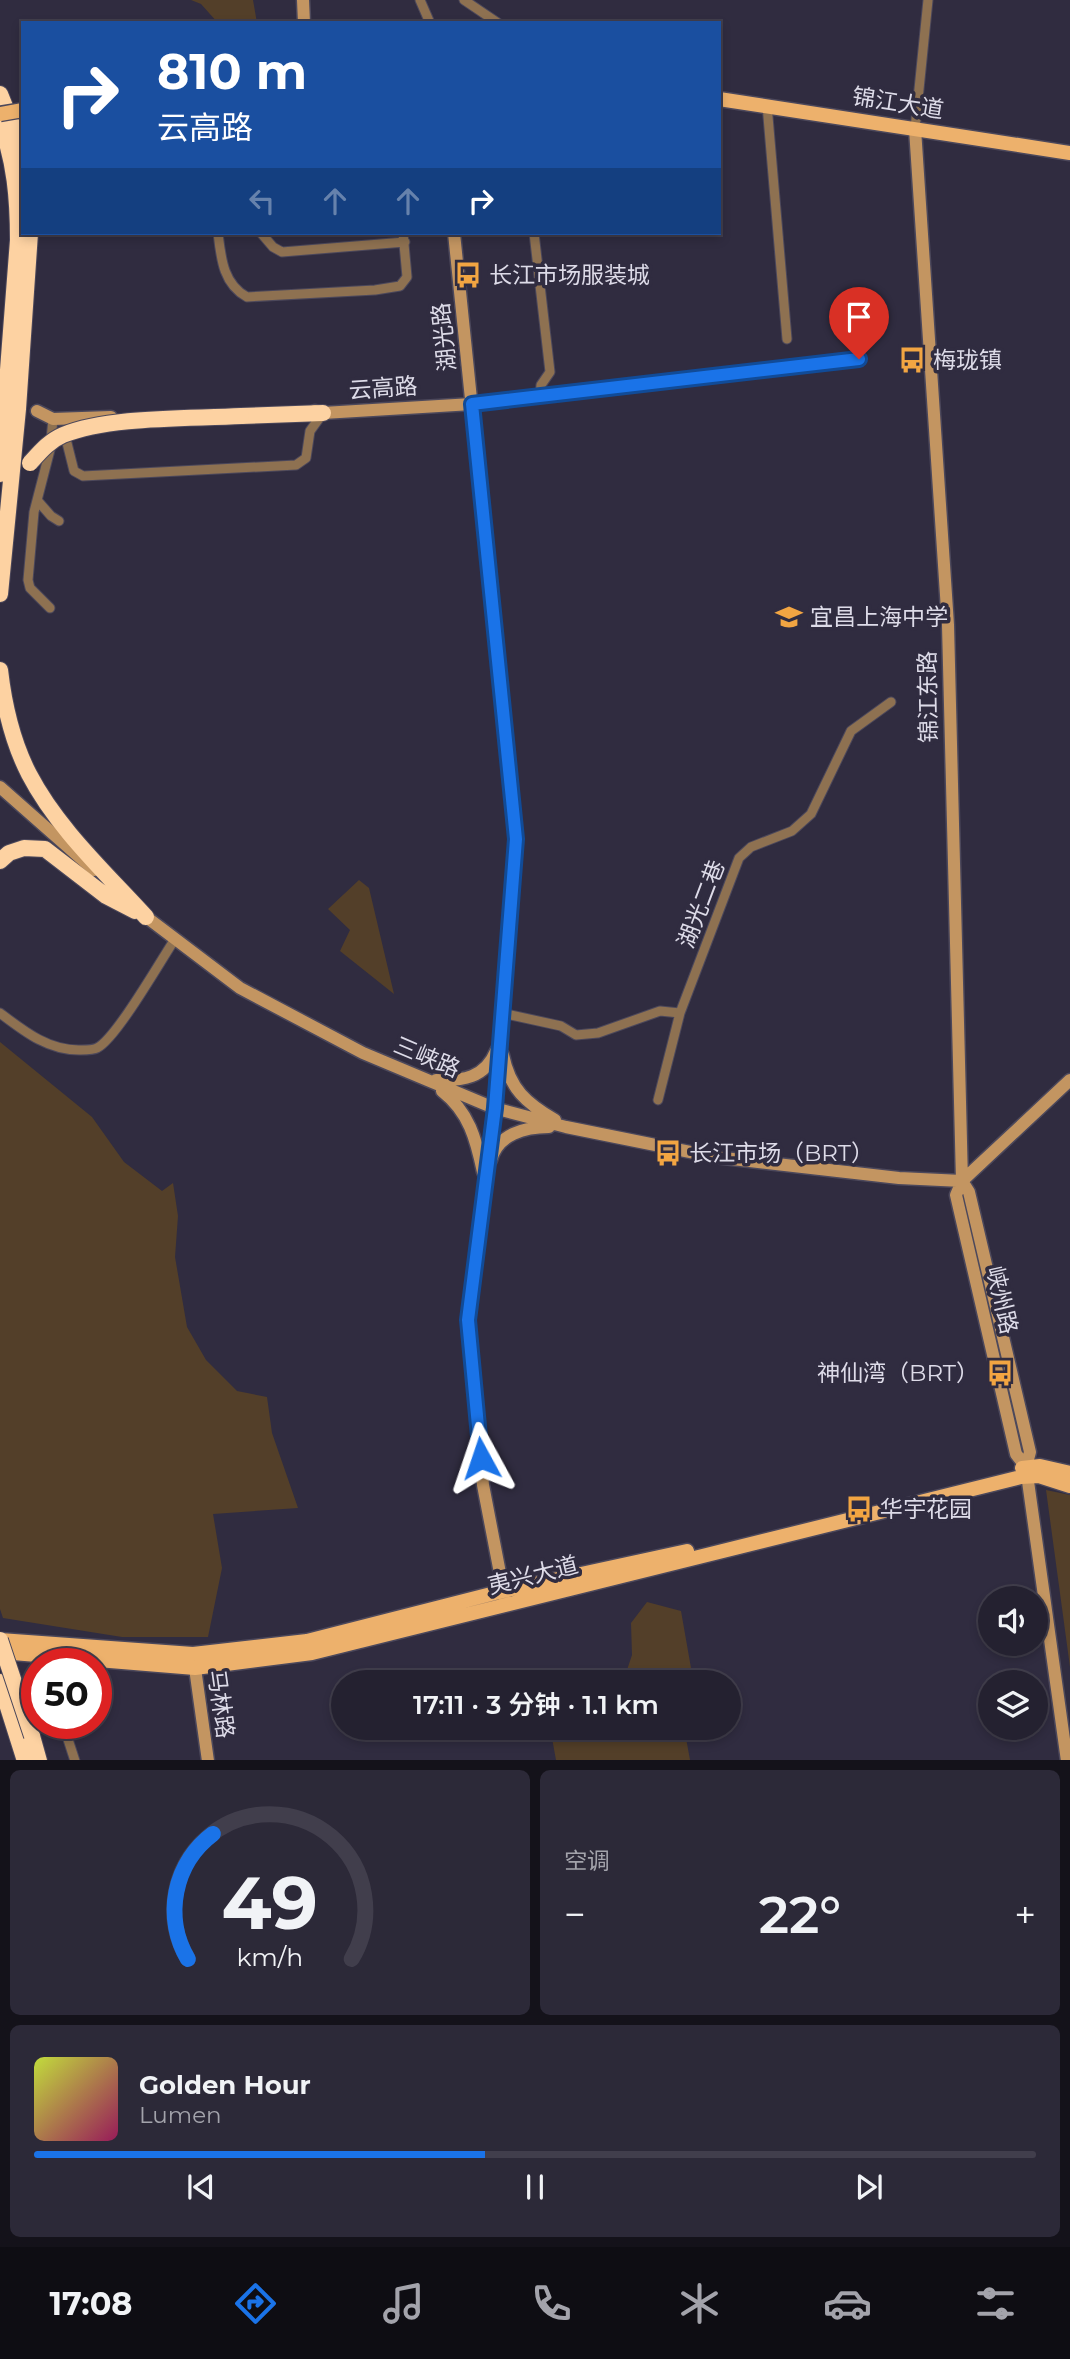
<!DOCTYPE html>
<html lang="zh">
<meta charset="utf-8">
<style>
:root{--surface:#242130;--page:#2c2938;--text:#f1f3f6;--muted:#a3a3ab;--line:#413e4c;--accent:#1a73e8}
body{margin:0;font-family:Montserrat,"Noto Sans SC",sans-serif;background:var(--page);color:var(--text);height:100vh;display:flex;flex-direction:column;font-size:26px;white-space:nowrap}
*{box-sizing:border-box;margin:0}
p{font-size:23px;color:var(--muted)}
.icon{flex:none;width:38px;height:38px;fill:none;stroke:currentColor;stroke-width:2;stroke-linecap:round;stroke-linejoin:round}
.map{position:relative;height:1760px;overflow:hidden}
.side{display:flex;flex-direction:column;gap:10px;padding:10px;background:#14121a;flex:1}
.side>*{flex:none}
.banner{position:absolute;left:21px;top:21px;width:700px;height:214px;border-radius:0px;box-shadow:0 4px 10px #0003,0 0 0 2px var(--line);background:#1a4fa0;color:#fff;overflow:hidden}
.buttons{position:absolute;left:978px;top:1586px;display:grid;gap:14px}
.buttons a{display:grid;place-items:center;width:70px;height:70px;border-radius:50%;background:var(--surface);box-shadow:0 4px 10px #0003,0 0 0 2px var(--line);font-size:35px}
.speed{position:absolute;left:21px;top:1648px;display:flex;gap:14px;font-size:35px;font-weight:700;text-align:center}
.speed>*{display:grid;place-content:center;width:91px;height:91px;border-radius:50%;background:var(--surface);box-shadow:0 4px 10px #0003,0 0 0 2px var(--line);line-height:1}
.speed .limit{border:10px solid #d22;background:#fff;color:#111}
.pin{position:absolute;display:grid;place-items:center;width:60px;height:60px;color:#fff;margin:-72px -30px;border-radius:50% 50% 50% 0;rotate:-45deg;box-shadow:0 0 7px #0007}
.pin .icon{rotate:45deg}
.me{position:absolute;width:77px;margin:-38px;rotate:355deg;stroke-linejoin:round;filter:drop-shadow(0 0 5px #0008)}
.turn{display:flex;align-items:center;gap:24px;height:147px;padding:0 21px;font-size:32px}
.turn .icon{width:91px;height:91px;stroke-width:2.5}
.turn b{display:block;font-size:49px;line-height:60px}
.lanes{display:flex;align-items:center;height:66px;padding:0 21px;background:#0003;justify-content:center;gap:35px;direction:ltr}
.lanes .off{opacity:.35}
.big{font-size:52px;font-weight:600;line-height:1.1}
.side .card{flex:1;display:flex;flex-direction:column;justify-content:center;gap:10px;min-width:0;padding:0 24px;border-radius:10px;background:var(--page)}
.side .dial{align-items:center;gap:0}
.dial svg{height:182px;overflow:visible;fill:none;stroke:var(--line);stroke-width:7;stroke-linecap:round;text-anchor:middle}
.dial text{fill:var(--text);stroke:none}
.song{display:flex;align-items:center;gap:21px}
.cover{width:84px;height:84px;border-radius:10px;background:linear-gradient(135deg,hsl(70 70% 55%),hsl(330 70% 35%))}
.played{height:7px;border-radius:4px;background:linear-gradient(90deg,var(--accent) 45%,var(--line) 45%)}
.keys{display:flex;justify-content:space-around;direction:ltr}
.heat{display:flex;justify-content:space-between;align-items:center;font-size:38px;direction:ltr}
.side .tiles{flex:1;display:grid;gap:10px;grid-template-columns:1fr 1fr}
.card:last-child{grid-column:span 2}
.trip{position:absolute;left:331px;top:1670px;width:410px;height:70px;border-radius:35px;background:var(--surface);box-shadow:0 4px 10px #0003,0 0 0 2px var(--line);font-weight:600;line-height:70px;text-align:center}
.tab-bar{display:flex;height:112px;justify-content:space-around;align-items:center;background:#0e0d13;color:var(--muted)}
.tab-bar .icon{width:49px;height:49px}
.tab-bar .on{color:var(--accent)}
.tab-bar b{font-size:32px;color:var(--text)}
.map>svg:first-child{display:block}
</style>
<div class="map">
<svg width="1070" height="1761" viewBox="0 0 1070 1761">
<rect width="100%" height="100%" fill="#302c40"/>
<path fill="#533f29" d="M191,0H253L257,23H218L201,4Z
M359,880L369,888L394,994L340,951L350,930L328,909Z
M0,1042L92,1117L124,1162L162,1191L173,1183L178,1216L175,1257L187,1327L206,1360L237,1391L267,1397L272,1433L298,1508L213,1514L222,1568L208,1637H122L3,1618L0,1609Z
M1046,1490L1070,1495V1667Z
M647,1602L681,1611L691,1668L684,1682H623L632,1655L631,1623Z
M550,1727H684L690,1760H556Z"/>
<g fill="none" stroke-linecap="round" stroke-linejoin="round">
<g stroke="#4c485b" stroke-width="11">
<path id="street" d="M420,0L430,23
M464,0L498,23
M767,105L787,339
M915,129L928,0
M218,233C221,258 223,284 247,297L375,290L400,286L407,277L403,233
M261,233L273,247L282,252L405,242
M534,233L550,372L541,385L540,396
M67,443L74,471L83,476L296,465L306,458L310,431L323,413
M37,500L51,516L59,521
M50,608L30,588L28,580L34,512L50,450L53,419
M0,1013C25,1032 49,1051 81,1050C86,1050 93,1050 97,1048C116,1039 161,960 175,939
M502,1013L561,1026L576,1035L598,1033L660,1011L680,1013
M658,1100L680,1013L739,858L751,847L792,831L811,814L851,731L891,702
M63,1724L75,1761"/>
</g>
<g stroke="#4c485b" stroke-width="15">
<path id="secondary" d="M303,0L304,23
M915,129L948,625L962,1181
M454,233L516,839L494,1108L468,1320L483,1485L505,1599
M37,411L53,419L111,417
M315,411L323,413L472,404L859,359
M0,787L94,870
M141,913L240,988L363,1053L494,1108L566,1127L715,1157L899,1178L962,1181
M503,1055C510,1089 526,1103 555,1120
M436,1080C463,1081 485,1078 496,1051
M442,1091C469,1112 476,1139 483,1172
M491,1160C498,1134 525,1127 549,1127
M962,1181L969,1192L1030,1452L1026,1467L1067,1761
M1026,1467L1016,1454L956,1195L962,1181L1070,1080
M194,1661L208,1761"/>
</g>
<g stroke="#4c485b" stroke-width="17">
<path id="primary" d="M719,99L1070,153
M1022,1468L1040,1466L1070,1473
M0,1640L193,1654L307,1641L503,1591L687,1551
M0,1652L195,1668L312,1653L1021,1477L1039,1476L1070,1486"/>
</g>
<g stroke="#4c485b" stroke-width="18">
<path id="highway" d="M0,94L14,129L23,161
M0,123C15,160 18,200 18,240L0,474
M241,416L323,413
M0,594L18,409L30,233
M0,670C4,705 13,743 29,774C57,828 105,872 146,917
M0,861L9,853L24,848L45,849L106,896L135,911
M0,1682L25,1761
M32,1736L39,1761"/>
</g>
<use href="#street" stroke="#8e7151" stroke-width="9"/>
<use href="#secondary" stroke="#c39561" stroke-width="12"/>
<use href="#primary" stroke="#edb16c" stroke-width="14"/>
<use href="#highway" stroke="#fdd2a2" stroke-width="16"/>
<g stroke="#4c485b" stroke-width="17" stroke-linecap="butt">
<path id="primary-bridge" d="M0,114L23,110"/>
</g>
<g stroke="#4c485b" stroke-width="18" stroke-linecap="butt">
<path id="highway-bridge" d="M30,463C40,452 49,441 63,435C109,416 190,419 241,416
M0,1640L32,1736"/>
</g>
<use href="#primary-bridge" stroke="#edb16c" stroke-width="14"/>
<use href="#highway-bridge" stroke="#fdd2a2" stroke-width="16"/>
</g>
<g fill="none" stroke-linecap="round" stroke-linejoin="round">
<g stroke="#114b97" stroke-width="18">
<path id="route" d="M481,1458L468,1320L495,1108L516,839L472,404L859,359"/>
</g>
<use href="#route" stroke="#1a73e8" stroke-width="12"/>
</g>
<defs>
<g id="bus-bare" transform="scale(2.1)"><path d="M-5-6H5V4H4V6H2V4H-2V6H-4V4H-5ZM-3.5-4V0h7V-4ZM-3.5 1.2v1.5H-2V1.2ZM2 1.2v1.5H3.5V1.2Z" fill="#f2a542" stroke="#302c40" stroke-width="2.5" paint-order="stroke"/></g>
<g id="school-bare" transform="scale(2.1)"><path d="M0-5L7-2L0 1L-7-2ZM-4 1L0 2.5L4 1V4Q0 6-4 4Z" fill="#f2a542" stroke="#302c40" stroke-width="2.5" paint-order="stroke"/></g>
</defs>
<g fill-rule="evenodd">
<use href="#bus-bare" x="468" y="275"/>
<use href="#bus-bare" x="912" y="360"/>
<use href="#school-bare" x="789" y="617"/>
<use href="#bus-bare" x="668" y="1153"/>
<use href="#bus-bare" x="1000" y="1373"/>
<use href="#bus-bare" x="859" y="1509"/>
</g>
<g text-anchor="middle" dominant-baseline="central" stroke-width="7" stroke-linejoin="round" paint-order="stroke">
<g font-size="23" fill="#dddbe8" stroke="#302c40">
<text transform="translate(898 103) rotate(9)">锦江大道</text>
<text transform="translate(444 337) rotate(-96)">湖光路</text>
<text transform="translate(383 388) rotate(-4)">云高路</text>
<text transform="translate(928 697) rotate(-91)">锦江东路</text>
<text transform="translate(701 904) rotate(-69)">湖光二巷</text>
<text transform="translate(427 1057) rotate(23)">三峡路</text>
<text transform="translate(1002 1300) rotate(77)">峡州路</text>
<text transform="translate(533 1575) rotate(-14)">夷兴大道</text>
<text transform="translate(221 1704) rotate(82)">马林路</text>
</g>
<g font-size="23" fill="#dddbe8" stroke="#302c40" text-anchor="start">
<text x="489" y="275">长江市场服装城</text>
<text x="933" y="360">梅珑镇</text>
<text x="810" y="617">宜昌上海中学</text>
<text x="689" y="1153">长江市场（BRT）</text>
<text x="979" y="1373" text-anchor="end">神仙湾（BRT）</text>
<text x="880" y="1509">华宇花园</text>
</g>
</g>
</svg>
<div class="buttons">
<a><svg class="icon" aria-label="sound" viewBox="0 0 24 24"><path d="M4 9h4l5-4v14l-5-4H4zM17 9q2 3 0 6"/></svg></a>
<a><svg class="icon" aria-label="layers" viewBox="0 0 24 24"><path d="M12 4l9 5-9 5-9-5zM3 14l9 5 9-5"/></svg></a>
</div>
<div class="speed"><div class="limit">50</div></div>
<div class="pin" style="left:859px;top:359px;background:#d93025"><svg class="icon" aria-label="arrive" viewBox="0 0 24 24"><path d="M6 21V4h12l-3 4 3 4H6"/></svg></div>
<svg class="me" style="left:481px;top:1458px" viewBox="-20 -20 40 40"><path d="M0-17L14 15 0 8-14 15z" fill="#1a73e8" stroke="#fff" stroke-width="4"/></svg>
<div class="trip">17:11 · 3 分钟 · 1.1 km</div>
<div class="banner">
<div class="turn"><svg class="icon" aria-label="right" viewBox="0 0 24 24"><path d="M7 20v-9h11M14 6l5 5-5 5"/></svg><div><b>810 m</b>云高路</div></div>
<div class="lanes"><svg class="icon off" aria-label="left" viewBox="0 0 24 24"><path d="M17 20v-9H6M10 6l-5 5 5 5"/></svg><svg class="icon off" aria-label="ahead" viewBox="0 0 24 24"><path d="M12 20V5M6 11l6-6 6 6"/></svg><svg class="icon off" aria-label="ahead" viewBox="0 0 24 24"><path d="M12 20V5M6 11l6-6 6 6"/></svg><svg class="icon" aria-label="right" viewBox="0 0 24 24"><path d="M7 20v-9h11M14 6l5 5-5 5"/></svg></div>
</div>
</div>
<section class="side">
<div class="tiles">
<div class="card dial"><svg viewBox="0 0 100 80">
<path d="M14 69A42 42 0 1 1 86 69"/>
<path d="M14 69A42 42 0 0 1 25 14" stroke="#1a73e8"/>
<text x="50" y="56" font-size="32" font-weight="700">49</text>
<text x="50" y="72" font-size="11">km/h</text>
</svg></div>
<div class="card"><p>空调</p>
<div class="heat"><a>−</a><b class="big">22°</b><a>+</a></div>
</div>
<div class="card">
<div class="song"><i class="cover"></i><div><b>Golden Hour</b><p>Lumen</p></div></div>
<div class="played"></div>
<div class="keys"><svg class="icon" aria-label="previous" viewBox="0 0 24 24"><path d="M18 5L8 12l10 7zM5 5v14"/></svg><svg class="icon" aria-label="pause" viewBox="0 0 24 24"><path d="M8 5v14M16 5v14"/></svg><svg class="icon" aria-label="next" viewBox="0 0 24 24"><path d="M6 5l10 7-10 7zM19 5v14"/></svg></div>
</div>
</div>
</section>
<nav class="tab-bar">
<b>17:08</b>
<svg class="icon on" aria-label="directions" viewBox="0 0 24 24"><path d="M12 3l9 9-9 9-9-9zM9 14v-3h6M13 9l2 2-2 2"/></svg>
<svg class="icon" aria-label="music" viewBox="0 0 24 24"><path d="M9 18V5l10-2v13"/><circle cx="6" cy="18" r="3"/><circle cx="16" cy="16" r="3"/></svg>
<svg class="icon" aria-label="phone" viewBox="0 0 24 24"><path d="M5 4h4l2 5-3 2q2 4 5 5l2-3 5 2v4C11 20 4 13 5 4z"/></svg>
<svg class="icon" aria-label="climate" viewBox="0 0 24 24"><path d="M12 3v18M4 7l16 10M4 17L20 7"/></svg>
<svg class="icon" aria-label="car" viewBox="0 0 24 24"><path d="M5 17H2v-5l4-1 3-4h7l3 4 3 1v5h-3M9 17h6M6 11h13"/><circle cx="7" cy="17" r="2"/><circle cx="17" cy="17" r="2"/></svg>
<svg class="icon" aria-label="filters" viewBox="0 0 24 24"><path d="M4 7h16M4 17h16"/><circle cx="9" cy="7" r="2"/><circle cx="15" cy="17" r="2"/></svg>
</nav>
